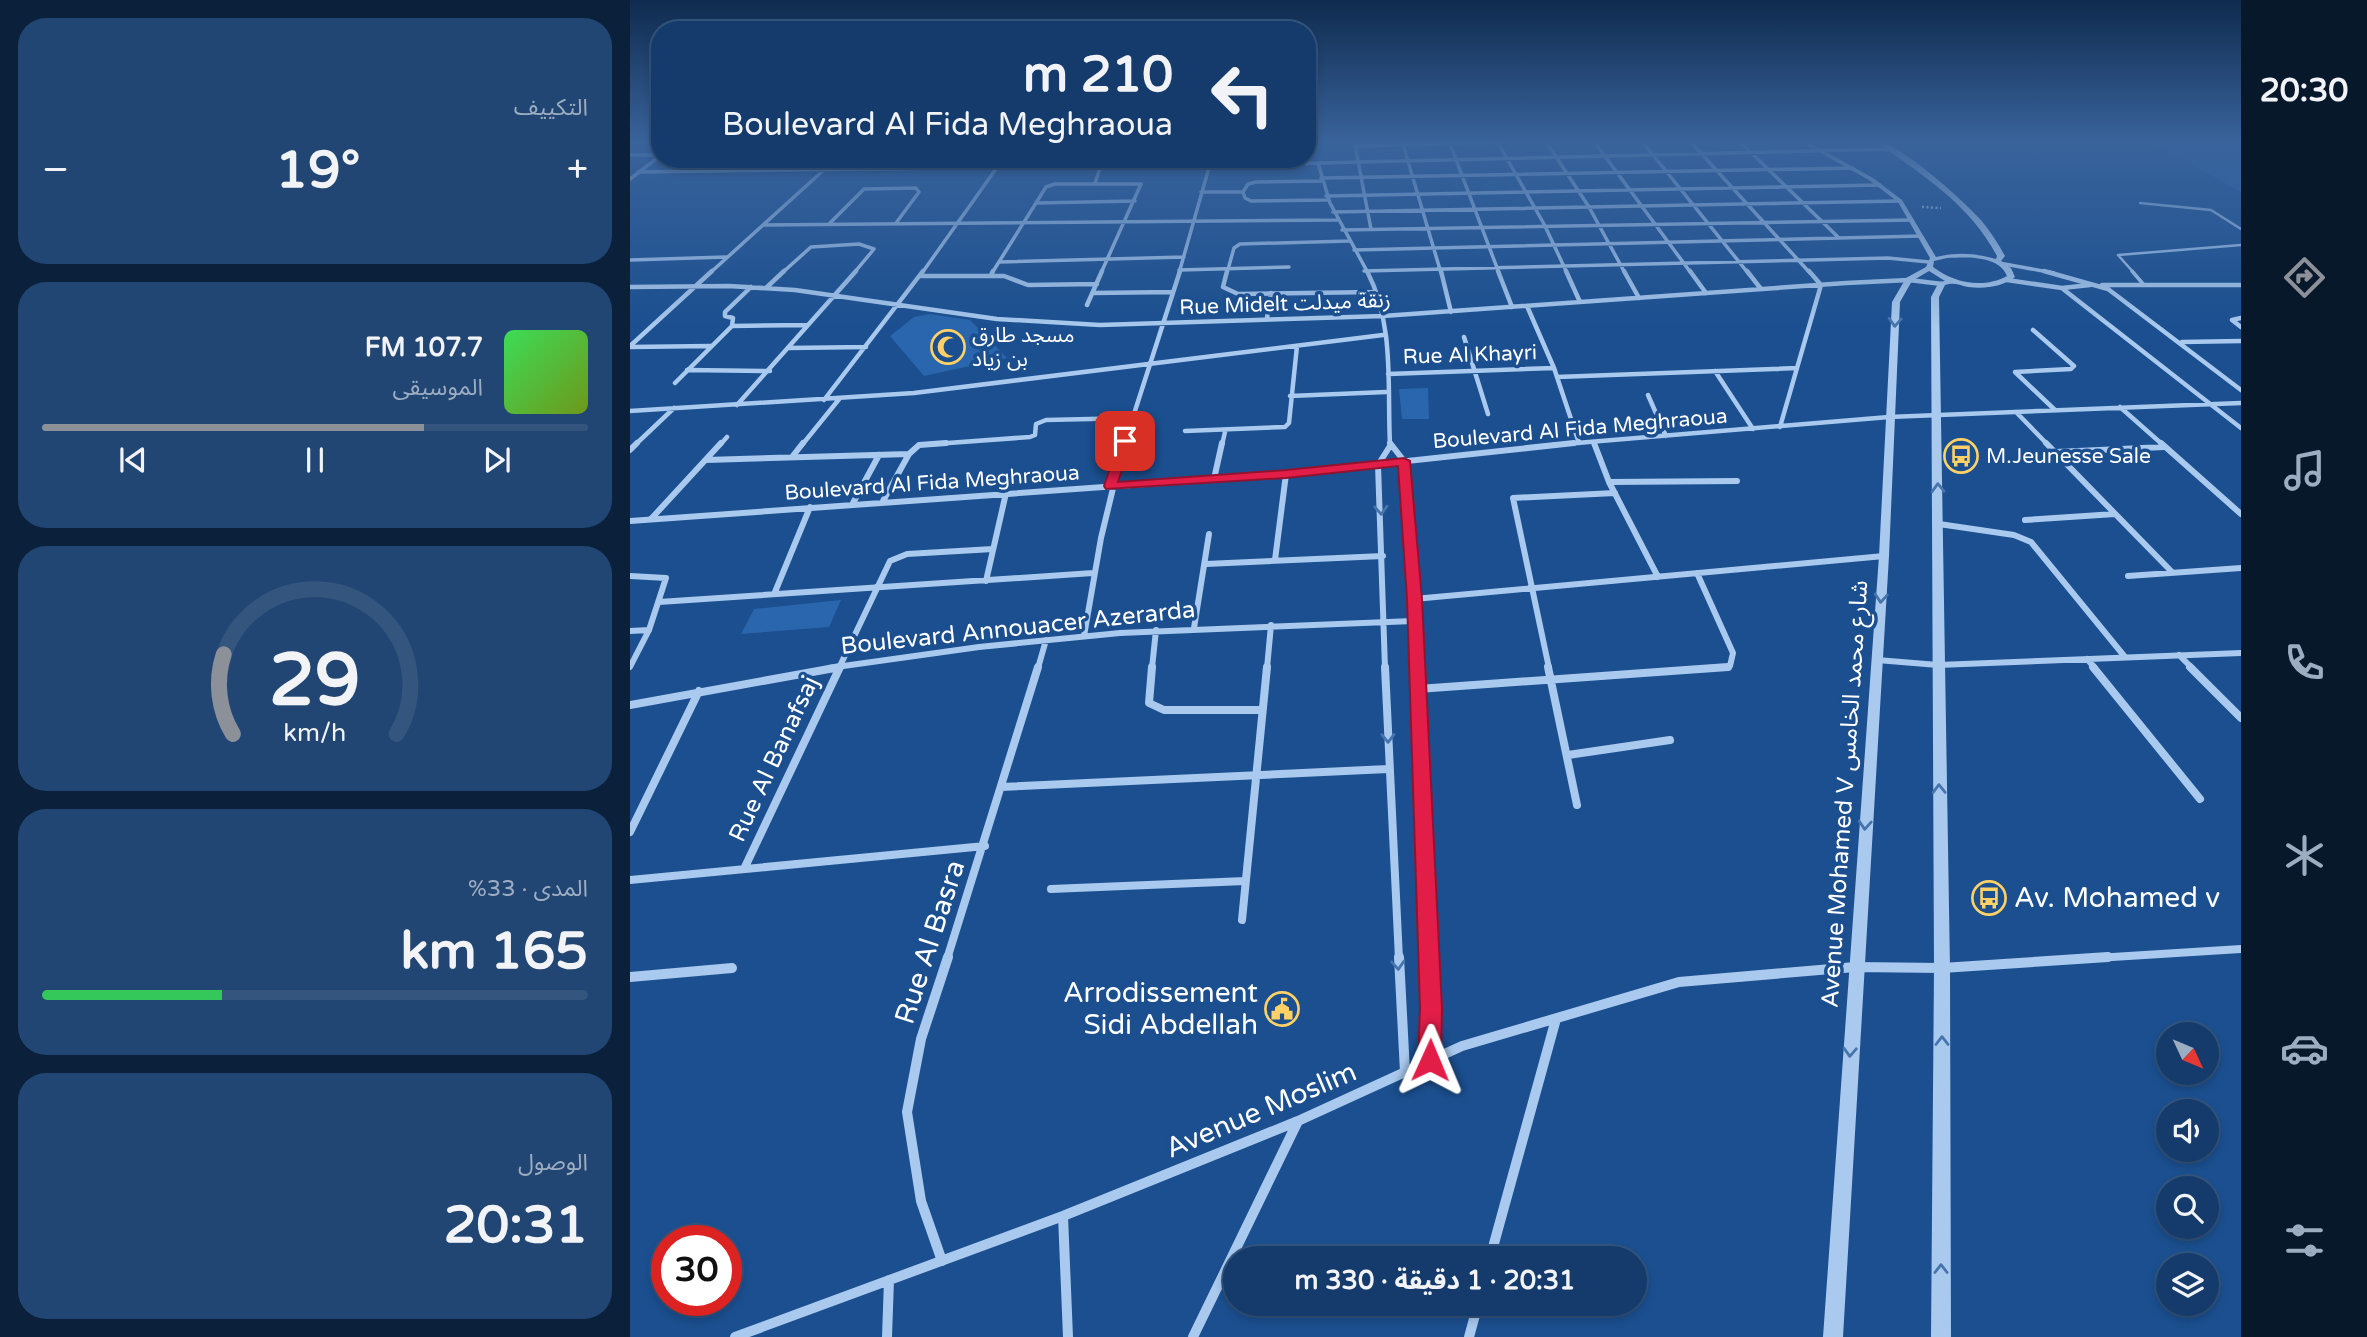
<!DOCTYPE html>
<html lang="ar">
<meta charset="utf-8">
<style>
:root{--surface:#143b6b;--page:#214673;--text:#f1f3f6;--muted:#9dadc1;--line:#33557e;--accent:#8c9099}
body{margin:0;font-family:"Varela Round","Noto Sans Arabic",sans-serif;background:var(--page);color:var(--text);direction:rtl;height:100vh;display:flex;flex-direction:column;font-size:26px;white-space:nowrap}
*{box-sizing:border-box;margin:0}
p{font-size:23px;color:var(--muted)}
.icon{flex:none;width:38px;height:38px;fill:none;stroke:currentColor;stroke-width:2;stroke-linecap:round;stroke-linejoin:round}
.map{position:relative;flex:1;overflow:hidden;direction:ltr}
.drawer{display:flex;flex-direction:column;gap:18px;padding:18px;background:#0b203b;width:630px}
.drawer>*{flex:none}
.guide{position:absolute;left:21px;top:21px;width:665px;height:147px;border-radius:28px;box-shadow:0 4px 10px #0003,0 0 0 2px var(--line);direction:rtl;background:#143b6b;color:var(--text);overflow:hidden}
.needle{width:46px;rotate:134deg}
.tools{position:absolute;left:1526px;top:1022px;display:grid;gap:14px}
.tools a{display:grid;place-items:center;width:63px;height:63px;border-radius:50%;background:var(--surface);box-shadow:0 4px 10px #0003,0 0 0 2px var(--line);font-size:35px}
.speed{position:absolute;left:21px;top:1225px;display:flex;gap:14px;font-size:35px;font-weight:700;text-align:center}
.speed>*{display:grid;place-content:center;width:91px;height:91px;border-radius:50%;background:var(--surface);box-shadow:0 4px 10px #0003,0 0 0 2px var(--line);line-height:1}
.speed .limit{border:10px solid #d22;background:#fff;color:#111}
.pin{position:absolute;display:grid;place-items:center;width:60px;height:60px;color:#fff;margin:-30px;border-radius:14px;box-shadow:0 4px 10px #0006}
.me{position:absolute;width:77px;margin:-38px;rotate:1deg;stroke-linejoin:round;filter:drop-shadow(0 0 5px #0008)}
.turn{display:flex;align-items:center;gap:24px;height:147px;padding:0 28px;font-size:32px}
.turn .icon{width:91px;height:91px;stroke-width:2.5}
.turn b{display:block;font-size:49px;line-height:60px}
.big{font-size:52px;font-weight:700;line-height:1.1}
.drawer .card{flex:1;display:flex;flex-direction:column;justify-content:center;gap:10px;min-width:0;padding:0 24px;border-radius:28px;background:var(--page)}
.drawer .dial{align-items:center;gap:0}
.dial svg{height:182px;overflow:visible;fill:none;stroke:var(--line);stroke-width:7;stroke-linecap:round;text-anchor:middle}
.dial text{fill:var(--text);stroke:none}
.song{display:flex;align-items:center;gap:21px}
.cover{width:84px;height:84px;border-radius:10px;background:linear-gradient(135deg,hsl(130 70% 55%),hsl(80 70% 35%))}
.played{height:7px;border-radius:4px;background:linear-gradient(90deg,var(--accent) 70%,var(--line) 70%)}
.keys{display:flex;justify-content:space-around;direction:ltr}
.heat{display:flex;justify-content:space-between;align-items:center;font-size:38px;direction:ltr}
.charge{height:10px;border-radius:5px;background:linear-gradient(90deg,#34c759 33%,var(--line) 0)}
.trip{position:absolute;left:593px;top:1246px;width:424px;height:70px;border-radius:35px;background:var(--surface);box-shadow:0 4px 10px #0003,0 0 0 2px var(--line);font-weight:700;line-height:70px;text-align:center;direction:rtl}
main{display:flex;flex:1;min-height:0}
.tabs{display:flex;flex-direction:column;width:126px;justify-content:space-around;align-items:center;background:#08182b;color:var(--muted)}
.tabs .icon{width:49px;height:49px}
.tabs .active{color:var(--accent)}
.tabs b{font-size:32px;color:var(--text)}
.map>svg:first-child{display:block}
</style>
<main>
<nav class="tabs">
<b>20:30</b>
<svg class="icon active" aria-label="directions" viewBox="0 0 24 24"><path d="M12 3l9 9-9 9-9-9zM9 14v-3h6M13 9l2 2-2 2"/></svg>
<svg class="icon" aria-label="music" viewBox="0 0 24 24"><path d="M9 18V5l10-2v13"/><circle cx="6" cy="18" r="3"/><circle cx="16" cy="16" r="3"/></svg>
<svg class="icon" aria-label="phone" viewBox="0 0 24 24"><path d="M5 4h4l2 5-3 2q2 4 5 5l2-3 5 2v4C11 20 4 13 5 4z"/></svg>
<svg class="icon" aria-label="climate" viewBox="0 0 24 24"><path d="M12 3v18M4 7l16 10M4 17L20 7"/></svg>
<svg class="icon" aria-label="car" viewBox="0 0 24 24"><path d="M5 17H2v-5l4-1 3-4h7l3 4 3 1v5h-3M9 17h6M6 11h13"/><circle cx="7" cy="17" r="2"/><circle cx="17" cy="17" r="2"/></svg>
<svg class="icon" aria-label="filters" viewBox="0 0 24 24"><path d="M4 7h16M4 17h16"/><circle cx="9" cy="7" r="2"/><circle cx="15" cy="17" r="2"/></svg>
</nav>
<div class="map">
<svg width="1611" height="1337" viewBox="0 0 1611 1337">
<rect width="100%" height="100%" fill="#1b4f8f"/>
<path fill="#2461a8" d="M1527,140L1611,141V192L1521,142Z"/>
<path fill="#2a66ad" d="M299,314L340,320L377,358L294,376L260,336L284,317Z
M798,388L799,419H772L769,389Z
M211,600L199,627L111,634L124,609Z"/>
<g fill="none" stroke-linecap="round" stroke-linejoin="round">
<path stroke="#a9c9ee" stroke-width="2.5" stroke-dasharray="2 2.5" stroke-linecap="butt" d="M1292,207L1311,208"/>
<path stroke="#a9c9ee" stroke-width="2.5" d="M1510,203L1581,210L1611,229
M1504,273L1488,255L1611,245"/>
<path stroke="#a9c9ee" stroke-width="3.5" d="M1502,271L1514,285"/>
<path stroke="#a9c9ee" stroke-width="3.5" d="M677,140L679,163
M724,140L741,229
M915,140L959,207L995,273
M963,140L1061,273
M1011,140L1118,273
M1059,140L1180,273
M1108,140L1209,238
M772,141L811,273
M819,141L869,273
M867,141L914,224L937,273
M0,142H30
M725,146L943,140
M0,155H30
M688,163L700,203L738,273
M268,167L275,159
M8,172L688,163L1260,149
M691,178L1223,168
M0,179L30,156
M691,181L626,182L618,184L613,192L615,198L621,201L697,200
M465,183L471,165
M571,192H613
M696,196L1250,185
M406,203L505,201
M703,212L1270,201
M199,224L234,189L286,188L289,192L266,223
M133,225L707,220
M712,230L1282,220
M724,250L1291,236
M0,260L96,257
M369,262L554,257
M1369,263L1424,273
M549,270L659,267
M734,271L1258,258L1299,262
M80,273L206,159
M152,273L181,247L229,244L244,249L224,273
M292,273L373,159
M362,273L416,187L425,184H511L471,273
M549,273L580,164
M597,273L604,248L610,244L719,241"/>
<path stroke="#a9c9ee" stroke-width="4.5" d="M597,271L593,287L608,294L744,292
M737,271C765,325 757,387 760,445
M811,271L821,312
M868,271L882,307
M936,271L950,302
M994,271L1009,298
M1060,271L1076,293
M1117,271L1131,289
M1414,271L1478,289L1611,390
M361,275L363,271
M290,276H374L398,285L467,284
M1377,280L1432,288L1460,285
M1472,285H1611
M0,287L99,286L165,290L367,319L470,325L753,316L1216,283L1279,280L1312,284
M136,288L154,271
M1433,289L1611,428
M463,293L542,292
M457,305L472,271
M897,306L924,368L949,443
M637,318L641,293
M1611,318L1602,320L1611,327
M102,326L178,325
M1403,330L1444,366L1441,369L1385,372L1425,410
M834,337L858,414
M1552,342L1611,341
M0,346L82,271
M0,347L81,346
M159,348L236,347
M57,370L140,371
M1085,371L1123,429
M758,374L924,368
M927,377L1167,368
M45,383L102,326L103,318L95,316V312L121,287
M1018,395L1036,436
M660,396L756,392
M194,400L293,271
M107,405L226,271
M1490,407L1533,445
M0,411L284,393L753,335
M1386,412L1418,445
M1150,427L1191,285L1179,271
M555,431L655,427L659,423L667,346
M5,445L44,408
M90,445L97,437
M172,445L210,398
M291,445L400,437L405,435L406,424L416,420L503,418
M494,445L550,271
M592,445L595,432
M923,445L1259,417L1611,403"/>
<path stroke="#a9c9ee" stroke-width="6" d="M760,443L774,461L787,668
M964,443L979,482L1028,577
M1416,443L1541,571
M1531,443L1611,514
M0,450L7,443
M1426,452L1534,447
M162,457L173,443
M76,460L279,454
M584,479L592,443
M979,482L1107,481
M253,501L279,454L289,445L316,443
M223,503L249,455
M21,519L91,443
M1395,520L1485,514
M0,521L656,474L944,443
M1309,524L1384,535L1401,542L1495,657
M645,560L656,474
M576,564L753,556
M1067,573L1103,653L1100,666L1094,668
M0,576L36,578L19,630L0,667
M1498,576L1611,568
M356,581L376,493
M145,592L180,507
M784,599L1254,556
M29,602L463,573
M564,628L579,534
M0,631L19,630
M454,636L471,538L494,443
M1549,655L1562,668
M1457,659L1465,668
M1247,660L1308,665L1611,653
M199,668L349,647L490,633L783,621
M209,668L260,561L277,554L363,549
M408,668L416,640
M522,668L526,630
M637,668L641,625
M755,668L748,465L760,446
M919,668L883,498L985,493"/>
<path stroke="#a9c9ee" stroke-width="8" d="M522,667L519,703L534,710H632
M755,667L769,959
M787,667L799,959
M918,667L947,805
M1463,667L1570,799
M1560,667L1611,718
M788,689L1098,667
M0,705L210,667
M938,755L1040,740
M371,787L758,769
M0,832L69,691
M114,869L210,667
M0,880L355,846
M421,889L615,881
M612,920L637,667
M317,959L408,667
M1450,959L1611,949"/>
<path stroke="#a9c9ee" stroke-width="10" d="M769,957L775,1072
M799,957L800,1060
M0,977L102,968
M433,1216L438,1337
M860,1258L926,1019
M312,1261L291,1201L277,1112L291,1039L318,957
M105,1337L433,1216L668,1121L832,1046L1049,982L1225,967L1312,968L1478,957
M257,1337L259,1280
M563,1337L668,1121
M839,1337L848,1304"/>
<path fill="#a9c9ee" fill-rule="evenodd" d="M1167,140H1175L1243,178L1272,200L1306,257C1326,252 1346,253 1366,259L1367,256C1339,203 1291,174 1243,140C1267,140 1334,201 1351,220C1360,231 1368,243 1375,256L1371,261L1381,268L1385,277C1372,287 1355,289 1338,287C1329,285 1324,282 1315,285L1309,297L1320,968L1321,1337H1301L1304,968L1301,297L1309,282L1315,281L1299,271L1282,281L1270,302L1259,556L1213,1337H1193L1249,556L1262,302L1276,278L1296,267L1300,258L1268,202L1239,180ZM1317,258C1336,257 1369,255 1377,276C1353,289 1324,283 1303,267L1304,261Z"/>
</g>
<defs><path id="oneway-chevron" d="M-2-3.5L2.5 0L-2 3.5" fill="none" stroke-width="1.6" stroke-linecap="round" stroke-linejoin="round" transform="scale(1.75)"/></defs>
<g stroke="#4674ac">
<use href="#oneway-chevron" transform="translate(1265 322) rotate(93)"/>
<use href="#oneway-chevron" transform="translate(1308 488) rotate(-92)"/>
<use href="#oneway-chevron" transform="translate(751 510) rotate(87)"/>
<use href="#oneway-chevron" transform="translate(1251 598) rotate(94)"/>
<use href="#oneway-chevron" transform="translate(758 738) rotate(89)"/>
<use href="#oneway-chevron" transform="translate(1309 789) rotate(-91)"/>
<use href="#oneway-chevron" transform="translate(1235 825) rotate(94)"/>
<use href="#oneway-chevron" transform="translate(768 965) rotate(87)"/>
<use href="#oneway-chevron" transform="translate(1312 1041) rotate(-90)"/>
<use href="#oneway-chevron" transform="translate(1220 1052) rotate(93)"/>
<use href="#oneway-chevron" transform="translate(1311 1269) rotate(-90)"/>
</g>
<linearGradient id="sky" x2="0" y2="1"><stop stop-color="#0f2b4f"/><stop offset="0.43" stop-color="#39639b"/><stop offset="1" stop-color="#39639b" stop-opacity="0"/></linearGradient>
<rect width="1611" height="328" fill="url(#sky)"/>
<path fill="#e11d48" stroke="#92132f" stroke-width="2" d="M495,437L502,441L488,482L656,470L774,458L780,461L792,599L812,1008L811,1060L807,1067L800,1070L792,1067L788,1060L790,1008L777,599L768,466L656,478L476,489L474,486L489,441Z"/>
<defs>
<g id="mosque-ring" transform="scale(1.75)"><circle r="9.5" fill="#1b4f8f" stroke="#ffd166" stroke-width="1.5"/><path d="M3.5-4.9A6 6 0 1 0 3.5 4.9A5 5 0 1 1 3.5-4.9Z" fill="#ffd166"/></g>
<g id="bus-ring" transform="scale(1.75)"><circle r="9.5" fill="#1b4f8f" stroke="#ffd166" stroke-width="1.5"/><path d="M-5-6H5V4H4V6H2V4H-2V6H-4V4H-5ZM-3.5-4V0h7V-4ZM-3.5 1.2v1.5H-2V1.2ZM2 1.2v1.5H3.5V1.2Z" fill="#ffd166"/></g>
<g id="civic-ring" transform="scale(1.75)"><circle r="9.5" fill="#1b4f8f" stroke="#ffd166" stroke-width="1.5"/><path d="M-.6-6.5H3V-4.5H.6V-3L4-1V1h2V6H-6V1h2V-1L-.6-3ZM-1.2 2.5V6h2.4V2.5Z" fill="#ffd166"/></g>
</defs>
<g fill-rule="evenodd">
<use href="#mosque-ring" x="318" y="347"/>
<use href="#bus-ring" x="1331" y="456"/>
<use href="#bus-ring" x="1359" y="898"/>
<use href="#civic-ring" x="652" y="1009"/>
</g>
<g text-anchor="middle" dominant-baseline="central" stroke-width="7" stroke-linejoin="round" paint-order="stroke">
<g font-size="21" fill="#fff" stroke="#1b4f8f">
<text transform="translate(655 304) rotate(-2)">Rue Midelt زنقة ميدلت</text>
<text transform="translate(840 355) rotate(-2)">Rue Al Khayri</text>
<text transform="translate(950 429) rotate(-5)">Boulevard Al Fida Meghraoua</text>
<text transform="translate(302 483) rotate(-4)">Boulevard Al Fida Meghraoua</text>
</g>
<g font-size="21" fill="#fff" stroke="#1b4f8f" text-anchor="start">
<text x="342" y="335">مسجد طارق<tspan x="342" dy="24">بن زياد</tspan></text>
<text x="1356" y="456">M.Jeunesse Sale</text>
</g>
<g font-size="24" fill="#fff" stroke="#1b4f8f">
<text transform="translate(388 628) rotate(-6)">Boulevard Annouacer Azerarda</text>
<text transform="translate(144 759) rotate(-65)">Rue Al Banafsaj</text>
<text transform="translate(1215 794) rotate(-86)">Avenue Mohamed V شارع محمد الخامس</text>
</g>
<g font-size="28" fill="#fff" stroke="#1b4f8f" text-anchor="start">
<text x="1384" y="898">Av. Mohamed v</text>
<text x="628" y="993" text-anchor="end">Arrodissement<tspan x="628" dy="32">Sidi Abdellah</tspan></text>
</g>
<g font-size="28" fill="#fff" stroke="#1b4f8f">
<text transform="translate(300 942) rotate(-72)">Rue Al Basra</text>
<text transform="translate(631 1110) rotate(-23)">Avenue Moslim</text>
</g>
</g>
</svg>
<div class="tools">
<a><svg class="needle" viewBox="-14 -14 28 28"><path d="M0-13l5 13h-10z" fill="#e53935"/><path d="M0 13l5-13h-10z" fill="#9dadc1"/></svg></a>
<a><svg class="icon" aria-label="sound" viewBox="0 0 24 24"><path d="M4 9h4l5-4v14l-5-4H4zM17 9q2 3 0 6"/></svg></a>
<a><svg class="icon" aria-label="search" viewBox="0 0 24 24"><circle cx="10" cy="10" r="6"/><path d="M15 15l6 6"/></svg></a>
<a><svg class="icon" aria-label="layers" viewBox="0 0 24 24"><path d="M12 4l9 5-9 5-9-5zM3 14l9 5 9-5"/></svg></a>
</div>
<div class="speed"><div class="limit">30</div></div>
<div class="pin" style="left:495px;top:441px;background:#d93025"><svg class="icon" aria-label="arrive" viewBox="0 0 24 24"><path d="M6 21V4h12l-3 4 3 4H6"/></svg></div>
<svg class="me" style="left:800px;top:1060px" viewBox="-20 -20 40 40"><path d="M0-17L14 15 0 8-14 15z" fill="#e11d48" stroke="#fff" stroke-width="4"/></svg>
<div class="trip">20:31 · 1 دقيقة · 330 m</div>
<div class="guide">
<div class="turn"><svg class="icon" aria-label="left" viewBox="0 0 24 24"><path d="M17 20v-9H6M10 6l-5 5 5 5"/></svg><div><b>210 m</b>Boulevard Al Fida Meghraoua</div></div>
</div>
</div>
<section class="drawer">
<div class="card"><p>التكييف</p>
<div class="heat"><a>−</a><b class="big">19°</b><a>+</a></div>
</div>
<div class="card">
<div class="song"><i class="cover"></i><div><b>107.7 FM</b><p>الموسيقى</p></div></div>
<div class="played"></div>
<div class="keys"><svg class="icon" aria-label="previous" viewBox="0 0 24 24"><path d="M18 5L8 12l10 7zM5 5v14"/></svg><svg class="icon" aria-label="pause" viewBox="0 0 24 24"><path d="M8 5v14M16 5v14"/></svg><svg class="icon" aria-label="next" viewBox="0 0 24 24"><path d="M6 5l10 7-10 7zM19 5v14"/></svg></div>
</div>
<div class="card dial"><svg viewBox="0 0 100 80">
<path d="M14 69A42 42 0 1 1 86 69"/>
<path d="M14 69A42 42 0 0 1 10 34" stroke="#8c9099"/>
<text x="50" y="56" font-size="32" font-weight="700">29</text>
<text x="50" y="72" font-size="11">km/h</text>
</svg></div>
<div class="card"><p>المدى · 33%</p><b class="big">165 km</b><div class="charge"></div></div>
<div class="card"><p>الوصول</p><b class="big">20:31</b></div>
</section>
</main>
